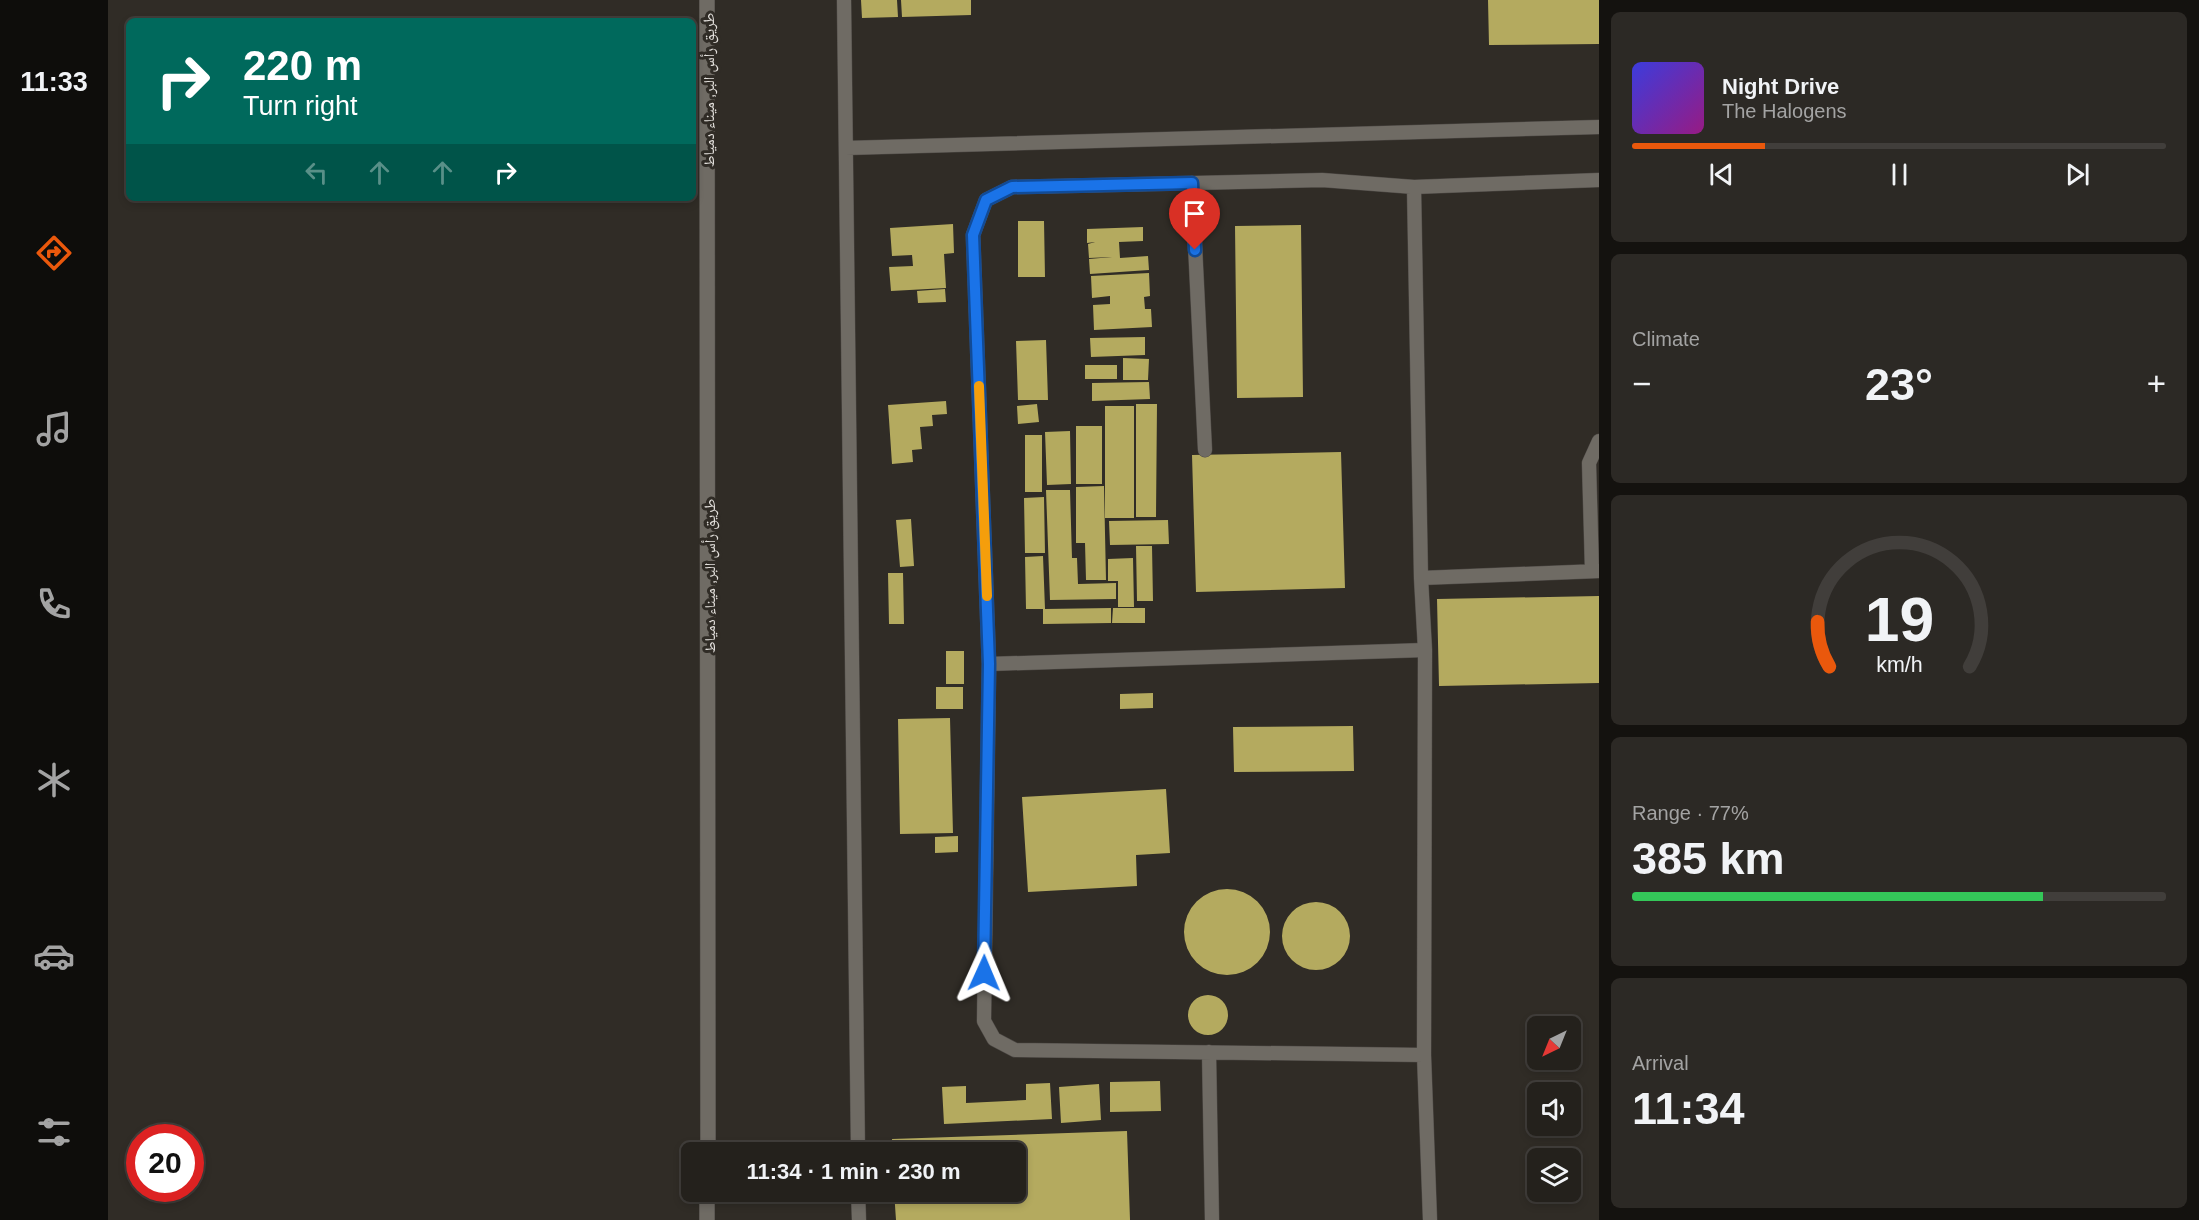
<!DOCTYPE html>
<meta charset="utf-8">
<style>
:root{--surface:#24211c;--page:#2c2925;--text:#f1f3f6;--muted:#a3a3a3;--line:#413e3b;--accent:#ea580c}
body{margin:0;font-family:Helvetica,"Noto Naskh Arabic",sans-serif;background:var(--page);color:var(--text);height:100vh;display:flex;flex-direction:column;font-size:22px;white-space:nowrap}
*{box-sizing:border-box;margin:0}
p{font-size:20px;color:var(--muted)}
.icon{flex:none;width:33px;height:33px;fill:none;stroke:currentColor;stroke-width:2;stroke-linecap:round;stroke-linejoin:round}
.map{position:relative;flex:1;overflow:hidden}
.details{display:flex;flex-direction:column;gap:12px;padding:12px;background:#14120f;width:600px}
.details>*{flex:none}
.hud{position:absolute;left:18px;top:18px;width:570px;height:183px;border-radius:9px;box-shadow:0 3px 9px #0003,0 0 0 2px var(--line);background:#00695c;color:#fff;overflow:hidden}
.needle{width:39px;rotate:223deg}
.buttons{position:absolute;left:1419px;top:1016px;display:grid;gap:12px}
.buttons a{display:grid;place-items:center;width:54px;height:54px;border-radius:9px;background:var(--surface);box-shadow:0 3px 9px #0003,0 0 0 2px var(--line);font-size:30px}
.speed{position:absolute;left:18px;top:1124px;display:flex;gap:12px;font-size:30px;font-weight:700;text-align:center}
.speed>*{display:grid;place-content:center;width:78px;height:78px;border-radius:50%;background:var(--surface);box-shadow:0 3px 9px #0003,0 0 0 2px var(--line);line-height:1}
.speed .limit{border:9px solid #d22;background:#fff;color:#111}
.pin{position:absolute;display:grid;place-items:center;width:51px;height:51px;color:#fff;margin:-62px -26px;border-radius:50% 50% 50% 0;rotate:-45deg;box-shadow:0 0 6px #0007}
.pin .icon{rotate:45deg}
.me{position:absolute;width:66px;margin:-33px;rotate:1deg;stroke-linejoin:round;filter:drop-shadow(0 0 4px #0008)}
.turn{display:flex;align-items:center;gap:21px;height:126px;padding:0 18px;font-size:27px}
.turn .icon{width:78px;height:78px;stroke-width:2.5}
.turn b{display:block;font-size:42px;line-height:51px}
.lanes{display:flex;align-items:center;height:57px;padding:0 18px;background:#0003;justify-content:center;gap:30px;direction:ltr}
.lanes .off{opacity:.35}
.big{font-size:45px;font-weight:700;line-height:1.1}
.details .widget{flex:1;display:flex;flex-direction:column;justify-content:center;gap:9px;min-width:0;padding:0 21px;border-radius:9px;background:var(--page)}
.details .dial{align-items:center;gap:0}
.dial svg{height:156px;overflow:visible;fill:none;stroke:var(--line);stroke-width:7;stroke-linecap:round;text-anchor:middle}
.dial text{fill:var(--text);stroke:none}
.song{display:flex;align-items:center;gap:18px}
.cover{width:72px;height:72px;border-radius:9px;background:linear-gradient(135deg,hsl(240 70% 55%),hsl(310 70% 35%))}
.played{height:6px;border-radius:3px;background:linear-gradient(90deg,var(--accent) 25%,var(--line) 25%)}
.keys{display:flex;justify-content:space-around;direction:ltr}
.heat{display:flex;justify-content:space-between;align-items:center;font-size:33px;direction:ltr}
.charge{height:9px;border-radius:4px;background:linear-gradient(90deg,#34c759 77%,var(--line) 0)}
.trip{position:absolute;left:573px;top:1142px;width:345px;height:60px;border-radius:9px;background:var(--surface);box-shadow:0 3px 9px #0003,0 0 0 2px var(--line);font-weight:700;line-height:60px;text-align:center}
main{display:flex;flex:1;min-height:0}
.dock{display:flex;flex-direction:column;width:108px;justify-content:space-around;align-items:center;background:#0e0d0b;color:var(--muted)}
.dock .icon{width:42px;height:42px}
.dock .current{color:var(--accent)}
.dock b{font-size:27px;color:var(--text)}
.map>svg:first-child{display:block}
</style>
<main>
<nav class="dock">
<b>11:33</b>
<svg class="icon current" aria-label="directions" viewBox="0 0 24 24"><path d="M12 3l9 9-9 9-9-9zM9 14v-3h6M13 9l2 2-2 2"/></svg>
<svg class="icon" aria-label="music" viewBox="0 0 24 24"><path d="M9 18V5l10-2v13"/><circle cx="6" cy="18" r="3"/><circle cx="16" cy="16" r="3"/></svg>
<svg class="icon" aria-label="phone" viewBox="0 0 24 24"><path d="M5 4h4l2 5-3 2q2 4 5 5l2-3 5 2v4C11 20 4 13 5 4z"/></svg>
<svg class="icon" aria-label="climate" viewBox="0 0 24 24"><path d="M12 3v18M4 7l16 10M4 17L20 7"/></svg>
<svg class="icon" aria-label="car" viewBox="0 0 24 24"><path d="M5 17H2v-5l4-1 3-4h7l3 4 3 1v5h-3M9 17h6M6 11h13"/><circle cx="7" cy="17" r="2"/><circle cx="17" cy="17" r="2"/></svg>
<svg class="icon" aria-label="filters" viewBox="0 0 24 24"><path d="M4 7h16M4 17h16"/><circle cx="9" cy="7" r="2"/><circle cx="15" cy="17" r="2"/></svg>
</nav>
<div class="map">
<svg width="1491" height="1220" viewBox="0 0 1491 1220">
<rect width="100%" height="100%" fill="#302c26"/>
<path fill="#b4aa5f" d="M753,0H789L790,17L754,18Z
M793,0H863V15L794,17Z
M1380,0H1491V44L1381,45Z
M910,221H936L937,277H910Z
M845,224L846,253L836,254L838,288L783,291L781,267L805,266L804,255L784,256L782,228Z
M1193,225L1195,397L1129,398L1127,226Z
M1035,227V241L1011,242L1012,258L1040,256L1041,270L982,274L981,259L1004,257L981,258L980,244L987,242L979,243V229Z
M1041,273L1042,296L1036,297L1037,309H1043L1044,327L986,330L985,305L1002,304V296L984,298L983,276Z
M837,289L838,302L810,303L809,291Z
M1037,337V355L983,357L982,338Z
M938,340L940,400H910L908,341Z
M1015,358L1041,359L1040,380H1015Z
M977,365H1009V379H977Z
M1041,382L1042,399L984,401V383Z
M838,401L839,414L824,415L825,426L812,427L814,449L804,450L805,462L784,464L780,405Z
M929,404L931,422L910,424L909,406Z
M1028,404H1049L1048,517H1028Z
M997,406H1026V518H997Z
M968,426H994V484H968Z
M962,431L963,484L939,485L937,432Z
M917,435H934V492H917Z
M1233,452L1237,588L1088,592L1084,455Z
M996,486L998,580H978L977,543H968V487Z
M938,490H962L964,558H969L970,584L1008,583V599L942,600Z
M936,497L937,553H917L916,498Z
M803,519L806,566L792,567L788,520Z
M1060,520L1061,544L1002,545L1001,521Z
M1028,546H1044L1045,601H1029Z
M935,556L937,609L1003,608V623L935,624V609H918L917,557Z
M1025,558L1026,607H1010V581H1000V559Z
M780,573H795L796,624H781Z
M1491,596V683L1331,686L1329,599Z
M1005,608H1037V623H1004Z
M838,651H856V684H838Z
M828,687H855V709H828Z
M1045,693V708L1012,709V694Z
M842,718L845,833L792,834L790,719Z
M1245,726L1246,771L1126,772L1125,727Z
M1058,789L1062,853L1028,855L1029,886L920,892L914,797Z
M850,836V852L827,853V837Z
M1076 932a43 43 0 1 1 86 0a43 43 0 1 1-86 0Z
M1174 936a34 34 0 1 1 68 0a34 34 0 1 1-68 0Z
M1080 1015a20 20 0 1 1 40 0a20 20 0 1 1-40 0Z
M1052,1081L1053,1111L1002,1112V1082Z
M942,1083L944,1119L836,1124L834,1087L858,1086V1103L918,1100V1084Z
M991,1084L993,1120L953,1123L951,1087Z
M1019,1131L1022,1220H788L786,1191H908V1152H785L784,1139Z"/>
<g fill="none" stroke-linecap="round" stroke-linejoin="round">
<g stroke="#4d4945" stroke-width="15">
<path id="lane" d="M736,0L750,1152
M738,148L1491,127
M1084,183L1097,450
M1306,187L1313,578L1317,650L1316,1055L1322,1220
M1484,571L1481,463L1491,441
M1313,578L1491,571
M881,664L1317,650
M1101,1052L1104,1220
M1316,1055L907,1050L886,1039L876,1021L881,664L865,235L878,200L904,187L1214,180L1306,187L1491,180
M750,1191L751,1220"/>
</g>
<g stroke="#4d4945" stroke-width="16">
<path id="secondary" d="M599,0L600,1152
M599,1191V1220"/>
</g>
<use href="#lane" stroke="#6f6b64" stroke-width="14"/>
<use href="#secondary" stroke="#6f6b64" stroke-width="15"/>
</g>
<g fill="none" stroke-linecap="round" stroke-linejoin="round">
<g stroke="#114b97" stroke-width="15">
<path id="route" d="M876,973L881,664L865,235L878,200L904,187L1084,183L1087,250"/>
</g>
<use href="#route" stroke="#1a73e8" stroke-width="10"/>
<path stroke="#f59e0b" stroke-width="10" d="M871,386L879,596"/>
</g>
<g text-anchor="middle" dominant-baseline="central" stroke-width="6" stroke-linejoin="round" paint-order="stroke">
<g font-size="15" fill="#e4e1dd" stroke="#302c26">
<text transform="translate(600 90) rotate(-90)">طريق رأس البر, ميناء دمياط</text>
<text transform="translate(601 576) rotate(-90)">طريق رأس البر, ميناء دمياط</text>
</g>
</g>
</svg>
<div class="buttons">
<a><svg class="needle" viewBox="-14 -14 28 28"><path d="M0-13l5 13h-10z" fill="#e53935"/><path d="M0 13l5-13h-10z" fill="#a3a3a3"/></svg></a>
<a><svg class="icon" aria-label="sound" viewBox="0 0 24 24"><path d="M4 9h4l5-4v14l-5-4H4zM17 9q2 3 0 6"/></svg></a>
<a><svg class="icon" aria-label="layers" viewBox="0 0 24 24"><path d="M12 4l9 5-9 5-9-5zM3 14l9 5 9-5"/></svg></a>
</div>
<div class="speed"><div class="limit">20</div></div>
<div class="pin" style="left:1087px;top:250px;background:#d93025"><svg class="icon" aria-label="arrive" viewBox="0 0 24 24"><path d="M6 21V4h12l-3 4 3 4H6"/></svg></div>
<svg class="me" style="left:876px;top:973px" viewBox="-20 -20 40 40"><path d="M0-17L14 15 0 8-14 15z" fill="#1a73e8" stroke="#fff" stroke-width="4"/></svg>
<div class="trip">11:34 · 1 min · 230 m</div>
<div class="hud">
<div class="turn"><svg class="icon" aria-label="right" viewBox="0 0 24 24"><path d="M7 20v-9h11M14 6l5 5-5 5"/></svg><div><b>220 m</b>Turn right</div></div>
<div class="lanes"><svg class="icon off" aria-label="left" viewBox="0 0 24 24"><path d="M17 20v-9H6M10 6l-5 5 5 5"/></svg><svg class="icon off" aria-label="ahead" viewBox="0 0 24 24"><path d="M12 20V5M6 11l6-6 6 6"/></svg><svg class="icon off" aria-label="ahead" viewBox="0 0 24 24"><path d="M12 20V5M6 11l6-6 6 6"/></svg><svg class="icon" aria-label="right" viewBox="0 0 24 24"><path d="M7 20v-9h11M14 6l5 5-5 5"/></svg></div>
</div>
</div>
<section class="details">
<div class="widget">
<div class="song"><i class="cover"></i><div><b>Night Drive</b><p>The Halogens</p></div></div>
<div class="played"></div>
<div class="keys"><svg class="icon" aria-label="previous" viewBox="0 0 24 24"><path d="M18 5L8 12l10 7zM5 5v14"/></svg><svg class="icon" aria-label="pause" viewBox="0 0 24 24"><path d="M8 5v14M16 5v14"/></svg><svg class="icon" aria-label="next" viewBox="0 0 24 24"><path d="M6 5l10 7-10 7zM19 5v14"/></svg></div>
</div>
<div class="widget"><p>Climate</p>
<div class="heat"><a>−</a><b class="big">23°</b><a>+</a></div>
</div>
<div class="widget dial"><svg viewBox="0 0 100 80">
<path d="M14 69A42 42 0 1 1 86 69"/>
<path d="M14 69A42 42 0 0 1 8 46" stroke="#ea580c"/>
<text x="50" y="56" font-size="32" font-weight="700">19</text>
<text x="50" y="72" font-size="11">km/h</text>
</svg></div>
<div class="widget"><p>Range · 77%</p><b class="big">385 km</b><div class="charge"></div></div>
<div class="widget"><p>Arrival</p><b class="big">11:34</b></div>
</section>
</main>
